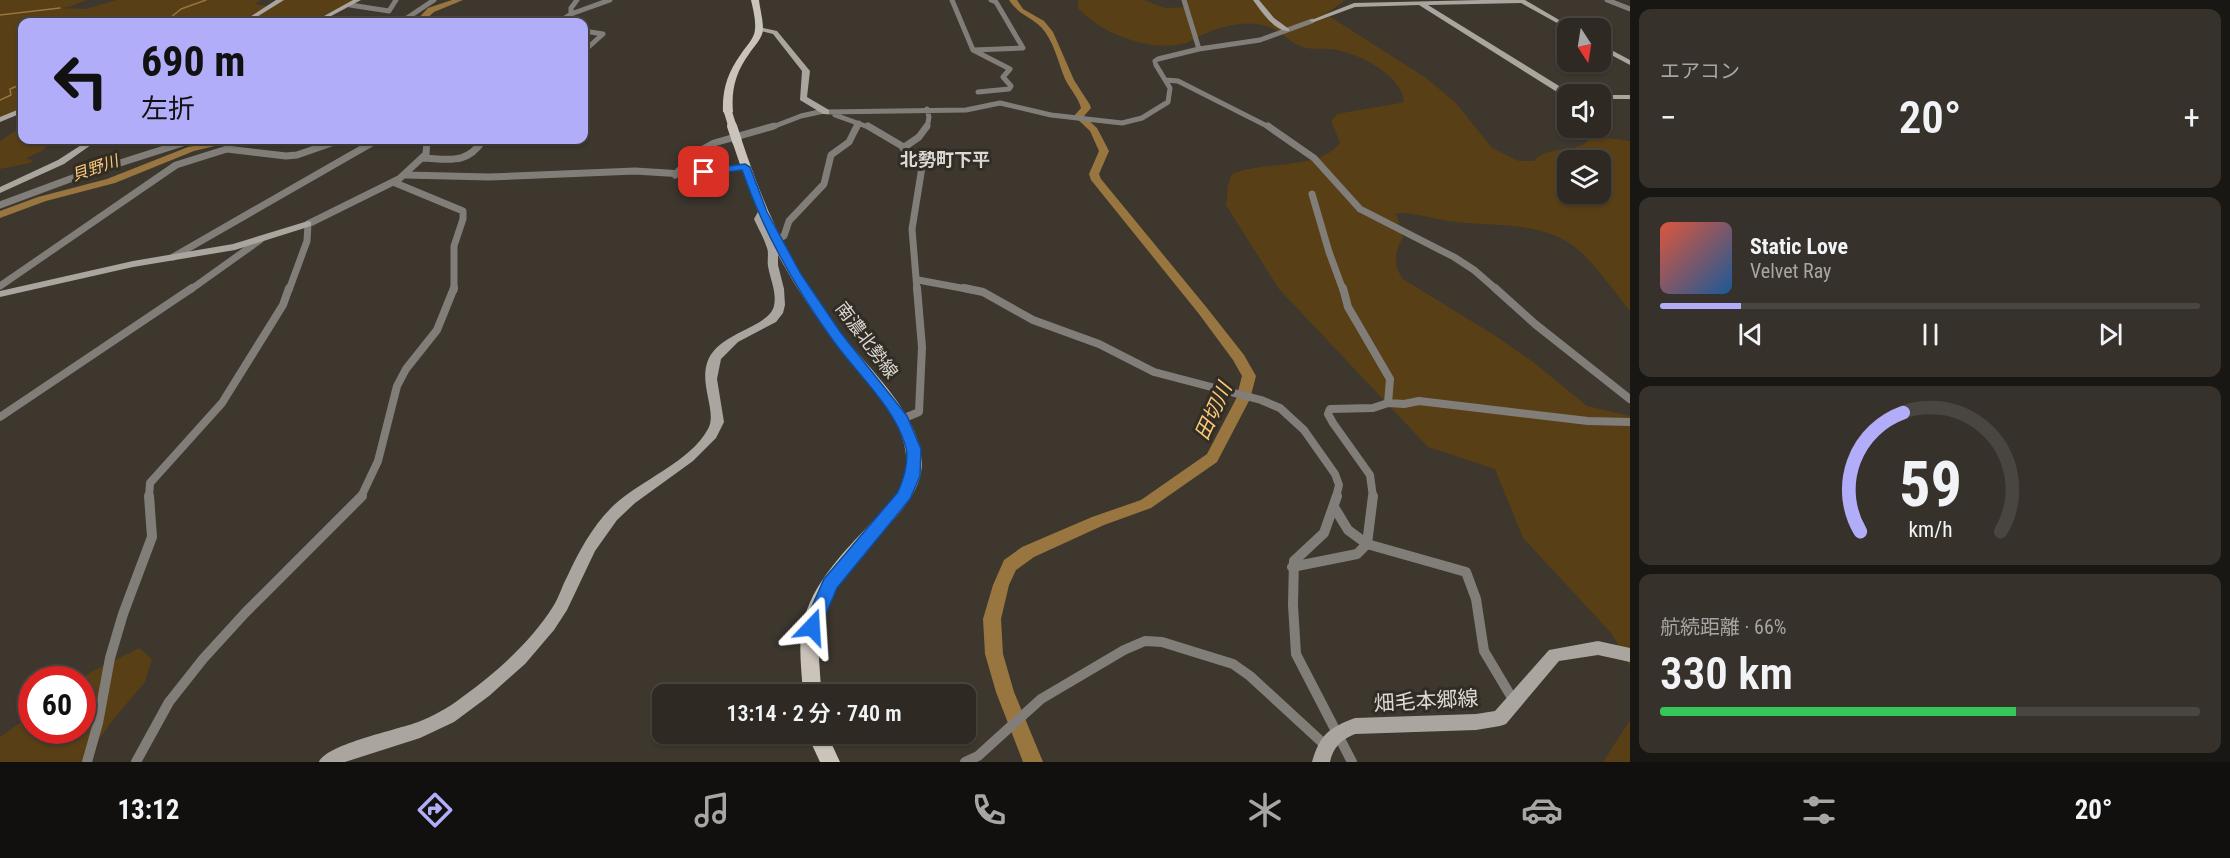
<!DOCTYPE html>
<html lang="ja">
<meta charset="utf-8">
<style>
:root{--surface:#2e2922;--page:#36312a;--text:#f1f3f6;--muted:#a7a6a5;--line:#494540;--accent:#b2adf9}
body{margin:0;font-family:"Roboto Condensed","Noto Sans JP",sans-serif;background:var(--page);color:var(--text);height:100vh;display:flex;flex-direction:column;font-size:22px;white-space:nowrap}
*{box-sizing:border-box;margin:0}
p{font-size:20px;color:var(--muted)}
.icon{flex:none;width:33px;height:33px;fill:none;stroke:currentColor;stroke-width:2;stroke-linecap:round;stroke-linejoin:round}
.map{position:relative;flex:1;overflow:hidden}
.details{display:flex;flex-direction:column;gap:9px;padding:9px;background:#191713;width:600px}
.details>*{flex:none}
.banner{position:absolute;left:18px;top:18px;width:570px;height:126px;border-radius:12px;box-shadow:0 2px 4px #0004,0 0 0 2px var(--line);background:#b2adf9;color:#111;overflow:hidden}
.needle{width:39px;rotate:168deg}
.tools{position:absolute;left:1557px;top:18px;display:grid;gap:12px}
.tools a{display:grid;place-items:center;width:54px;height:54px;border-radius:12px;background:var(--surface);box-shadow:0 2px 4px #0004,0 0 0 2px var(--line);font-size:30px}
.speed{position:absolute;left:18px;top:666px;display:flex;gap:12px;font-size:30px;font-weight:700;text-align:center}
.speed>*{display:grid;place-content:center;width:78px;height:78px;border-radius:50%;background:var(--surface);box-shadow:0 2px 4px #0004,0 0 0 2px var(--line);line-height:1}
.speed .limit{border:9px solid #d22;background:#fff;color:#111}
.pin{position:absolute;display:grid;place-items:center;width:51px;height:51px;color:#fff;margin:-26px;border-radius:12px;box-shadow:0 3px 9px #0006}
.me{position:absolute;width:66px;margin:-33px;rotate:20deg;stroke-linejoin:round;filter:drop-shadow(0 0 4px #0008)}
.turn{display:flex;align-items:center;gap:21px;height:126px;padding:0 24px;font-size:27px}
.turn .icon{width:78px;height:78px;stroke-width:2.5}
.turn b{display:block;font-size:42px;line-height:51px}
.big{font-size:45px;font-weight:600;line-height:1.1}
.details .tile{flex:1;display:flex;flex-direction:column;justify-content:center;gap:9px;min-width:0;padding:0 21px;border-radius:12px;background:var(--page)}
.details .dial{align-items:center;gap:0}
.dial svg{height:156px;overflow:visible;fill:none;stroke:var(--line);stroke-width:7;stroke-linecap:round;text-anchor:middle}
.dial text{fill:var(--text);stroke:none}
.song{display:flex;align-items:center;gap:18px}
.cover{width:72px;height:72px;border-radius:9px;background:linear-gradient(135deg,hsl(10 70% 55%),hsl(210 70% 35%))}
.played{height:6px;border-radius:3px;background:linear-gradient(90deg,var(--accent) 15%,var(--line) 15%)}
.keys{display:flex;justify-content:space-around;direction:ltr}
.heat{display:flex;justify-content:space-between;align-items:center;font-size:33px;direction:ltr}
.charge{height:9px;border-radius:4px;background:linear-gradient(90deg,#34c759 66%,var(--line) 0)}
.trip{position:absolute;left:652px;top:684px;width:324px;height:60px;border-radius:12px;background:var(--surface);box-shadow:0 2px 4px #0004,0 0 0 2px var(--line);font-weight:600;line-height:60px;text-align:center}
.dock{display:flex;height:96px;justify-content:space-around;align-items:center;background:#12100e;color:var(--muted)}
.dock .icon{width:42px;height:42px}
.dock .selected{color:var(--accent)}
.dock b{font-size:27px;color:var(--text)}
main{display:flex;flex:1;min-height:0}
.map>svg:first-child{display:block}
</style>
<main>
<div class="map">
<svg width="1630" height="762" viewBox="0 0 1630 762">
<rect width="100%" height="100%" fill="#3d372e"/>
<path fill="#593f15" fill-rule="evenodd" d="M0,0H87L69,7L59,8L85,9L117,0H261L255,4L267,6L250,17L229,16L224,22H22L20,25L22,26V109L0,118Z
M283,0H355L310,22H269L272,19L258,16Z
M1078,0H1144L1165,8L1187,7L1184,0H1345L1326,14L1426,78L1455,102L1492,148L1519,161H1534C1550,144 1573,154 1588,141V135L1630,141V311C1613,290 1597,266 1576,248C1545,222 1493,226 1456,222C1436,220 1416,212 1396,213L1403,237C1395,252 1392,264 1403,279L1494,335L1532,361L1587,406L1630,416V667L1612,634L1523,538L1495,469L1428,447L1279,289L1226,205L1228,185L1232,174C1262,160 1322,171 1340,142L1331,121L1337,114L1400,103L1404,101C1401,74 1355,51 1330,49C1322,48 1311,50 1303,47C1284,41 1281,26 1255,24C1238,22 1218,28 1202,35C1197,37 1191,41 1186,43C1152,53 1101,34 1078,8ZM1568,160H1600V194H1568Z
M22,126V140H53L42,151L26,158L34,161L30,163L0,169V141Z
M139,648L152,659L145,682L112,721L83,762H0V737L31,715L32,730H82L81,679L93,671Z
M1630,720V762H1603Z"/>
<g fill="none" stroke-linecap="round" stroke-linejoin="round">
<path stroke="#99753f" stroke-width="1.5" d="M0,15L60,8
M165,22L181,9L206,0
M0,100L11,95L10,89L22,84"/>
<path fill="#99753f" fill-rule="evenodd" d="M452,0H463L434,12L423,22H415L428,8Z
M1009,0H1017L1023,9L1044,21L1053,32L1074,80L1090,105L1091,108L1084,116L1097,128L1109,151L1099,174L1101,179L1207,308L1244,355L1256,376L1250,399L1217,462L1151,508L1104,525L1034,557L1016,570L1009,585L1001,619L1003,654L1014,692L1043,762H1023L996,692L985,654L983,619L993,585L1004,560L1022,547L1092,517L1141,500L1207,454L1236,399L1242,376L1233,360L1199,314L1091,180L1089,174L1099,151L1090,131L1074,116L1081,108C1078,97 1070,89 1065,79C1058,62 1054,41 1041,27C1030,16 1019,15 1009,0Z
M223,140H240L194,151L115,183L46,201L0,218V211L38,197L107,179L188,147Z"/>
<path stroke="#817e7a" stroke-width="5" d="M952,0L973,50L1010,69L1003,77L1011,86L1009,89L978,92
M1184,0L1199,49
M1607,0L1630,9
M350,5L389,11L396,0
M571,13V8L577,0
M401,22L434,0
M559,22L571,14L610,0
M584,31L603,34L584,51
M974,50L1023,48L996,2L991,0
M1166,80L1178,81L1271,128
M826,112L966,110L1000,103L1051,115L1122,123L1142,118L1168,102L1170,88L1156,65L1155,61L1158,59L1199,49L1260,40L1312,21
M835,115L871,128
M770,128L801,116L824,111
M857,128L859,123
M927,128L929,117L927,109"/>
<path stroke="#817e7a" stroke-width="7" d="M868,126L907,149L922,167L912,229L917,290
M1268,126L1314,158L1360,209L1454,257L1474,270L1497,290
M903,148L919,137L927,126
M423,158C449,159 467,165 483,140
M406,175L489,177L635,171L683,174
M675,175L696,153L714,143L774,126
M393,182L463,211V219L454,246V290
M1312,194L1329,252L1343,290
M0,205L70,179L192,140
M776,239L784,236L789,221L824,184L831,155L849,142L857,126
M173,257L377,140
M918,280L972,290
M0,286L176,165L227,149L286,156L297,155L340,140
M190,290L260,240
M289,290L307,241L308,224L399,179L426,154L427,140"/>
<path stroke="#817e7a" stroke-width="8" d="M964,288L983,292L1033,320L1099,344L1154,372L1261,400L1280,408L1304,430L1335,474L1339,485L1336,497
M1343,288L1348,307L1390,379L1388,403
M1495,288L1535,324L1630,399
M0,417L192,288
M902,419L919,412L922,347L917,288
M149,497L150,483L222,403L283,305L289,288
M361,497L378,461L397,386L406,369L437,330L454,288
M1373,497L1370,475L1333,423L1328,414L1330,409L1373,408L1388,403L1404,404L1419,401L1588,421L1630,422"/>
<path stroke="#817e7a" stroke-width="10" d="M1337,496L1324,533L1294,561L1293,605L1296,654L1352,762
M1334,507L1348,530L1367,544L1466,572L1476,599L1484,651L1515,703
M1292,567L1357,554L1367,544L1373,496
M87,762L98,723L110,658L123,614L152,537L149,496
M136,762L169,702L203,659L245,613L362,496
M965,762L978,756L1041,699L1124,650L1145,641L1162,642L1233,664L1250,676L1325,745"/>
<path fill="#aaa59e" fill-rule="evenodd" d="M276,0H284L249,22H242Z
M353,0H361L320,22H313Z
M1253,0H1259L1274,18L1289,29V31C1275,32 1261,11 1253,0Z
M1481,0H1525L1573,28L1568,29L1521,3L1428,5L1572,94L1565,97L1419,5L1355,7L1314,22L1309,21L1354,3Z
M759,27L777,31L810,71L807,97L829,110V114H823L800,100L802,71L773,34L757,30L756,29Z
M1600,44L1630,60V65L1600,49Z
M1600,95H1630V99H1600Z
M22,108V113L0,122V117Z
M89,140H98L64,164L0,193V187L58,160Z
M745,164L748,165V169L683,177L678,174L683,171Z
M762,209L767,212L764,219L778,250V265L784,289L785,305L783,313L776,322L738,342L721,359L717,379L724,422L716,438L693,461L635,503L617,520L595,551L567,610L554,630L525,664L489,696L454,722L420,738L345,762H319C327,744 397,730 418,722C433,716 448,708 461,698C496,673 531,642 554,605C559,597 562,586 567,577C579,551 593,525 614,505C641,480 690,462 708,429C718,412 697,382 709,358C722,332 769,327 774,306C777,292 770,279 768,266C767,260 769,253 767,248C764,238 758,228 754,219L759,210Z
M308,221L311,222V226L235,250L133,267L0,297V291L133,261L233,244Z
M1598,641L1630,648V662L1598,655L1559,661L1506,724L1500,726L1476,730L1355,734C1341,740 1333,747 1330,762H1312C1320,734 1329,728 1355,718L1476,714L1495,711L1549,650Z"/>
<path fill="#cac4bb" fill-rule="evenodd" d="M751,0H759C760,9 763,19 763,29C763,38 754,46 749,54C736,72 731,89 733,112L728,115L723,112C722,89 728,72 741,54C746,46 755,38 755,29C756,20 753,9 751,0Z
M737,138L742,141C756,183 772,224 794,262C808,287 824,311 842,334C870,371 933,426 920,477C914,498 899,514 885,529C861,555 832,583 822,618C815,643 821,669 821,694H803C802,675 799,654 801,635C806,589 842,554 872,522C887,506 904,491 906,469C912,420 858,375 832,339C814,314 797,289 782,262C761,224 746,183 732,141Z
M807,734H827L840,762H820Z"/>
<path stroke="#cac4bb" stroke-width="8" d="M728,112L733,128"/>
<path stroke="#cac4bb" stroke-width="10" d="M732,126L737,141"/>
</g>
<path fill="#1a73e8" stroke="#114b97" stroke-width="1.5" d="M745,164L750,167L767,212L801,274L841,333L907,416L921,449L920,476L910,499L837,588L818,633L812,635L806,633L803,627L824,579L898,492C904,478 909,462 906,448C896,408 855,372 832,339C794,286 763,231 742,170L704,175L699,172L704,169Z"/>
<g text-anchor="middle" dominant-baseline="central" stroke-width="6" stroke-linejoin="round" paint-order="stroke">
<g font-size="16" font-style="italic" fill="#fdc979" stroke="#322d24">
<text transform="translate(95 168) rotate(-19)">貝野川</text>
</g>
<g font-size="18" font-weight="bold" fill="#dcd8d3" stroke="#322d24">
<text x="945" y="159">北勢町下平</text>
</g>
<g font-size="18" fill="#dcd8d3" stroke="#322d24">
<text transform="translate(867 340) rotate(53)">南濃北勢線</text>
</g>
<g font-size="20" font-style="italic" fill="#fdc979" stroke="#322d24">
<text transform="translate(1213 411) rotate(-65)">田切川</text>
</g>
<g font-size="21" fill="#dcd8d3" stroke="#322d24">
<text transform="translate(1426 701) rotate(-3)">畑毛本郷線</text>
</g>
</g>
</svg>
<div class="tools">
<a><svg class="needle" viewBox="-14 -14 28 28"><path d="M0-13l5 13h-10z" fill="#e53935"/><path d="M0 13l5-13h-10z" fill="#a7a6a5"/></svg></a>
<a><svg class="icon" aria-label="sound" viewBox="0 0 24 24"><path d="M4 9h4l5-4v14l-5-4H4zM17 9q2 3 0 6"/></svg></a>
<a><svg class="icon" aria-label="layers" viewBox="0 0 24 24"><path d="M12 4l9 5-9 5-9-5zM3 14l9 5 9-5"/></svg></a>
</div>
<div class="speed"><div class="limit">60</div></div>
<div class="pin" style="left:704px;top:172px;background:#d93025"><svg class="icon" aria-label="arrive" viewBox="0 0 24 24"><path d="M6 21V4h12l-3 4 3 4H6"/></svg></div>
<svg class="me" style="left:812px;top:627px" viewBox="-20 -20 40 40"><path d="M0-17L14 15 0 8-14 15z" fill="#1a73e8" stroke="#fff" stroke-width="4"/></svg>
<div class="trip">13:14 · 2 分 · 740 m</div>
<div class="banner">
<div class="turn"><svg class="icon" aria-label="left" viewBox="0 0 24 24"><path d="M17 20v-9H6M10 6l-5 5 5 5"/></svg><div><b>690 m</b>左折</div></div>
</div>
</div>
<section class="details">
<div class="tile"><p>エアコン</p>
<div class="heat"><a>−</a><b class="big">20°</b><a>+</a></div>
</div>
<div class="tile">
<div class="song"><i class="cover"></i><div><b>Static Love</b><p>Velvet Ray</p></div></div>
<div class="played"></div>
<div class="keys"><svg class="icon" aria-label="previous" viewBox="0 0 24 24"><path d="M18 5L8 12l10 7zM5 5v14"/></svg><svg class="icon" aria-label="pause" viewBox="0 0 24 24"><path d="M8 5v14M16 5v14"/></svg><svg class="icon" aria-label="next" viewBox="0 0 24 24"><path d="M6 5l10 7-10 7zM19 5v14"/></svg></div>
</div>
<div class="tile dial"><svg viewBox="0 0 100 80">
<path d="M14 69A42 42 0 1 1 86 69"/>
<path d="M14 69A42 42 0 0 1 36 8" stroke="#b2adf9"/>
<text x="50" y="56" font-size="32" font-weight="700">59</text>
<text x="50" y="72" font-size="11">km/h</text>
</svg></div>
<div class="tile"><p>航続距離 · 66%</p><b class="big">330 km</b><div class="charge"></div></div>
</section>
</main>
<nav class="dock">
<b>13:12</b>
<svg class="icon selected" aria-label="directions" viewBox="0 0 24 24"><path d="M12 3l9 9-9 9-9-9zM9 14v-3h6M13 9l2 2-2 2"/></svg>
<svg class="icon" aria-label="music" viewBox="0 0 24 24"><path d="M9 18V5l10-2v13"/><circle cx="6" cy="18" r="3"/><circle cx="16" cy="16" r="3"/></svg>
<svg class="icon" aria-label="phone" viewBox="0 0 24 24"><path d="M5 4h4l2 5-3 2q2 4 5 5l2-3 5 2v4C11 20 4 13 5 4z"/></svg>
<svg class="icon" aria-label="climate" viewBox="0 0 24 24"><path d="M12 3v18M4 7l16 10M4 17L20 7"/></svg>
<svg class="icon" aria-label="car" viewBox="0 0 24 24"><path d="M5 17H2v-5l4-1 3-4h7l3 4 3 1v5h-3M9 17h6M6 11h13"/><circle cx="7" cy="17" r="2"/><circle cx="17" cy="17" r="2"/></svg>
<svg class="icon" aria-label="filters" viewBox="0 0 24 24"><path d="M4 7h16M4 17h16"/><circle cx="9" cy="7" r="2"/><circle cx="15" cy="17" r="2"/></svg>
<b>20°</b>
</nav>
